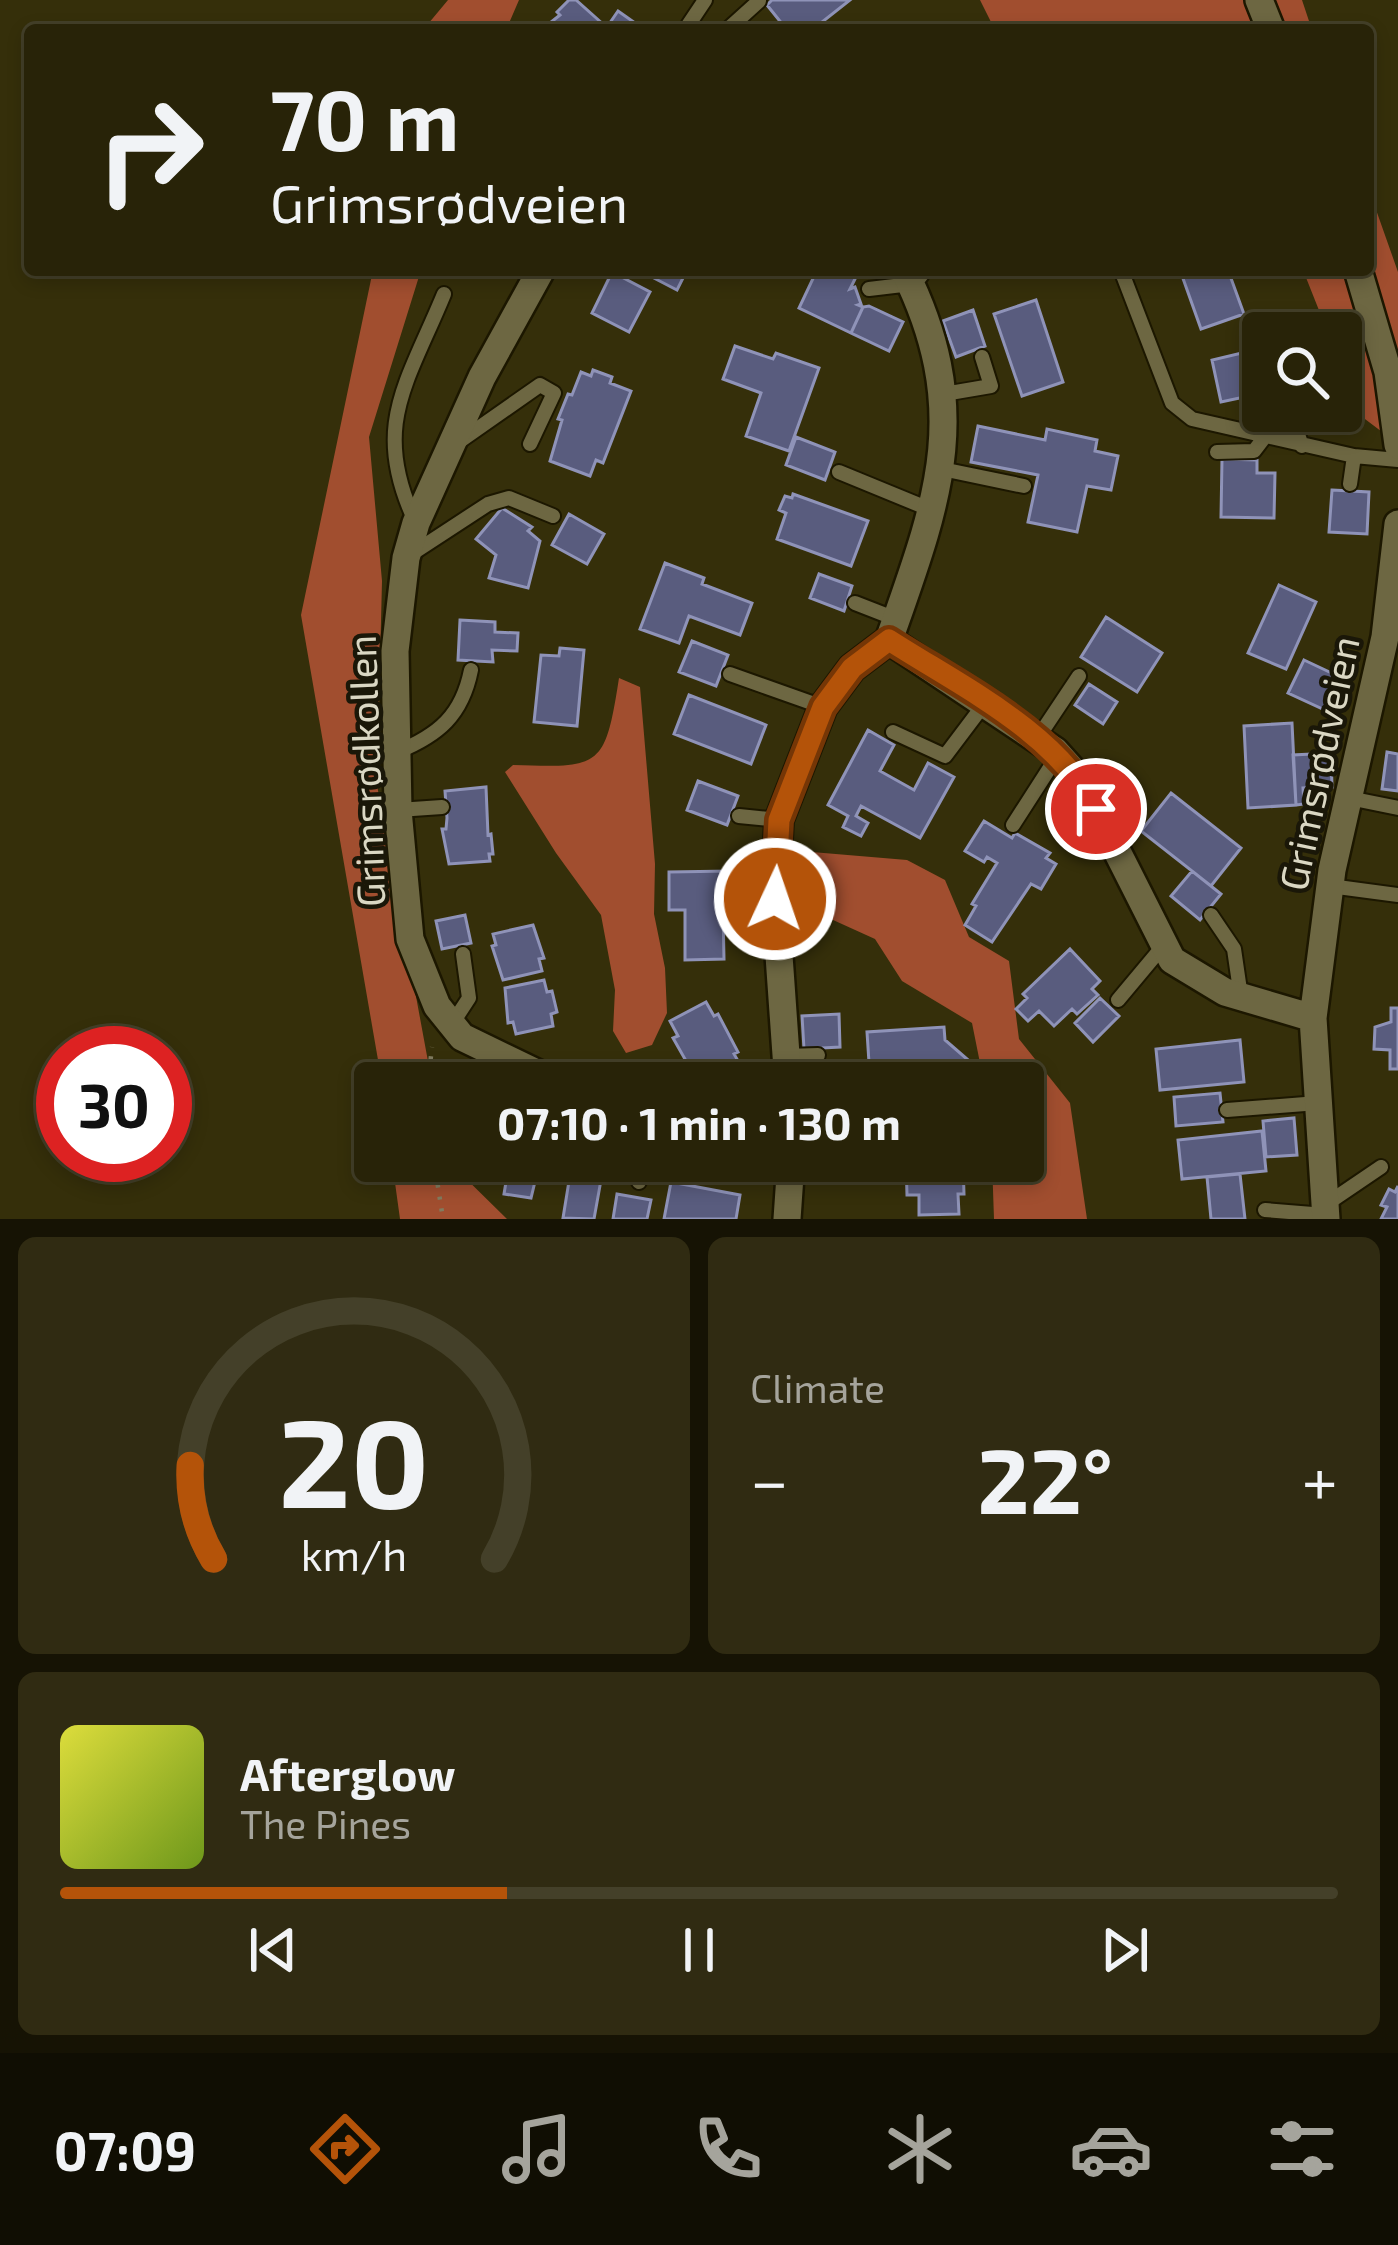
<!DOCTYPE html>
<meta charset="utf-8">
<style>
:root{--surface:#282308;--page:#302b12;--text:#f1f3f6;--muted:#a5a49c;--line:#444029;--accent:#b45309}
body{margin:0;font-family:"Exo 2",sans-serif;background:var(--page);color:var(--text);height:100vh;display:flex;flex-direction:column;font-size:45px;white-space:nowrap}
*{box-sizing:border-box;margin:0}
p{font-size:39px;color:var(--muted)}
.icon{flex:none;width:66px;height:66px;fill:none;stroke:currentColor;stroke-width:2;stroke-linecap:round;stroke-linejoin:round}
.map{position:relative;height:1219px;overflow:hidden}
.side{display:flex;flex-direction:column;gap:18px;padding:18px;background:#161304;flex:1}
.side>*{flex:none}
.hud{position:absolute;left:24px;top:24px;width:1350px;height:252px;border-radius:12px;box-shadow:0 6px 18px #0003,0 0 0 3px var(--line);background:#282308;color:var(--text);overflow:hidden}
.controls{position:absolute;left:1242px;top:312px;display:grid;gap:24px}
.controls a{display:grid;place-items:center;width:120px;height:120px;border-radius:12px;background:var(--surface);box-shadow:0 6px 18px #0003,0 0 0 3px var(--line);font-size:60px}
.speed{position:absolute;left:36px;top:1026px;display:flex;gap:24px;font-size:60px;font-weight:700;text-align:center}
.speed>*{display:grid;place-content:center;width:156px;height:156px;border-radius:50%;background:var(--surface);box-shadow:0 6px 18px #0003,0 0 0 3px var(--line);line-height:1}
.speed .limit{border:18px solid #d22;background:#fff;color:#111}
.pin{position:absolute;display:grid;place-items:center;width:102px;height:102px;color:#fff;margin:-51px;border:6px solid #fff;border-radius:50%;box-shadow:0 3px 12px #0007}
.me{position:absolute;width:132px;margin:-66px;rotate:3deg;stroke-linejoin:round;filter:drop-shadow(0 0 9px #0008)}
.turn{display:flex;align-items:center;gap:42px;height:252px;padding:0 48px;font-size:54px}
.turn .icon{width:156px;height:156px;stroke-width:2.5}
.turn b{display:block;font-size:84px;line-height:102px}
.big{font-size:90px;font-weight:700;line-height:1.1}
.side .widget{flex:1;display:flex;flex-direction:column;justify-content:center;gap:18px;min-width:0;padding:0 42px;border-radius:18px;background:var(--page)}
.side .dial{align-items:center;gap:0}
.dial svg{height:312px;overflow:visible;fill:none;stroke:var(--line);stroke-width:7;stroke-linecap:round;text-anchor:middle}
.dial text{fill:var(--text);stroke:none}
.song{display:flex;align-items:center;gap:36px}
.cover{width:144px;height:144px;border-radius:18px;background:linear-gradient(135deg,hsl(60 70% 55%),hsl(80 70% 35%))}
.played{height:12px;border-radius:6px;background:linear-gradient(90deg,var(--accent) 35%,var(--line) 35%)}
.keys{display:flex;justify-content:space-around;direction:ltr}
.heat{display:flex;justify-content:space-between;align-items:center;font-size:66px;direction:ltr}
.side .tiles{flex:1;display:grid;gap:18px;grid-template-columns:1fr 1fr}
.widget:last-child{grid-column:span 2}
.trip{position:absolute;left:354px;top:1062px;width:690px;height:120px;border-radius:12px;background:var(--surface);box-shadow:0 6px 18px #0003,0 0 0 3px var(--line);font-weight:700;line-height:120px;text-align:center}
.tab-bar{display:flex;height:192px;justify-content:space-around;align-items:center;background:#100e03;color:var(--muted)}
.tab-bar .icon{width:84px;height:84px}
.tab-bar .active{color:var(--accent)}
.tab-bar b{font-size:54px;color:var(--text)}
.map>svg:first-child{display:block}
</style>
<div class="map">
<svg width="1398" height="1219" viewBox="0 0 1398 1219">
<rect width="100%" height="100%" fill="#352f0a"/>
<path fill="#a14e2f" d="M448,0H519L506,30H423Z
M980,0H1302L1312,30H995Z
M1368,187L1398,272V444L1357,413L1341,369V333H1328L1303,270H1368Z
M373,270H421L369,437L382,581L377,785L432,1083H382L301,615Z
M619,678L640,687L655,864L654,914L665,968L667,1013L652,1045L626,1053L613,1031L615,990L601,915L556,853L505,772L513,765C601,768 605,768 619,678Z
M800,851L907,860L945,880L969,937L1009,961L1019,1039L1070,1103L1087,1219H994L992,1161H1023V1083H984L972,1023L902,981L875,939L811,910Z
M392,1161H448L507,1219H400Z"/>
<path fill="#595c7e" stroke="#8f93b8" stroke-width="3" d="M569,0H576L604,25L599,30H541L560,15L557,12Z
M772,0H850L812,30H787L767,5Z
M618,11L645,30H605Z
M651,270H687L677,290L648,275Z
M817,270H845L857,275L850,289L855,287L861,304L858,305L863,307L851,333L799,308Z
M1180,270H1228L1244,314L1201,329Z
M612,272L650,292L629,332L592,313Z
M1036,300L1063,382L1022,396L994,314Z
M869,306L903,322L889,351L851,333L863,307Z
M973,310L985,346L956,357L943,321Z
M735,346L773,359L776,353L819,368L789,451L746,436L761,393L723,379Z
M1263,348V393L1221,402L1212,360Z
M593,370L612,377L610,383L631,391L603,463L596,460L590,476L550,461L562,420L558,419L568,394L572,395L581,372L591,376Z
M978,426L1045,440L1047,429L1097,440L1095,451L1118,456L1111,490L1087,486L1077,532L1028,522L1038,475L971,462Z
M796,437L835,452L825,480L786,465Z
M1222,459L1257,460V473H1275L1274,518L1221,517Z
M1332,490L1369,492L1367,534L1329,532Z
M793,494L868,521L851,566L777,539L786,513L779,510L785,496L792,498Z
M502,508L532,527L528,531L540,541L528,588L489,578L496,555L476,539Z
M569,514L604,534L587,564L552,545Z
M665,563L704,578L702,584L752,603L740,635L689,616L679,643L640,629Z
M819,574L852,586L844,611L810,598Z
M1279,585L1316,602L1286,669L1248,653Z
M1106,617L1162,653L1137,692L1081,657Z
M460,620L495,622V632L518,633L517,651L492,650L493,662L458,660Z
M692,641L728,655L716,686L679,672Z
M560,648L584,650L577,726L534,722L541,655L559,656Z
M1304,660L1342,678L1327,711L1288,693Z
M1089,684L1117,702L1103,724L1075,705Z
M689,695L766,725L751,764L674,734Z
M1292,723L1296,805L1248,808L1244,726Z
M868,730L894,745L880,771L914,790L928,763L954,777L920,838L861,806L856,816L868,823L861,836L843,827L848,816L828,805Z
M1387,752L1398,754V791L1382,789Z
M1331,753L1332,787L1303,788L1304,804L1296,805L1293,755Z
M698,781L738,796L727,825L687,810Z
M486,787L488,835L491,834L493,854H489L490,861L449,864L442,829H446L447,818L445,791Z
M1171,793L1241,848L1211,886L1141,831Z
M984,821L1012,838L1015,833L1050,853L1046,858L1056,864L1041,889L1031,884L992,942L965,925L976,906L972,904L997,863L987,857L984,862L965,851Z
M730,871L731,909L723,910L724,959L685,960V910H669V872Z
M1192,871L1221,894L1200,920L1171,896Z
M465,915L471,943L442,949L436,921Z
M533,925L544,958L539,959L542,971L503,980L492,946L496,945L493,934Z
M1070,949L1100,981L1092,989L1098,995L1077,1014L1072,1009L1054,1026L1039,1011L1028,1021L1016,1009L1027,998L1023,994Z
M544,980L547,992L552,991L557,1012L551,1014L553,1026L516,1034L513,1022L508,1023L505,988Z
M1100,998L1119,1016L1093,1042L1075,1023Z
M706,1002L714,1016L718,1014L738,1052L734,1054L742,1068L715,1083H703L698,1073L694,1075L673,1038L678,1036L670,1021Z
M1391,1008H1398V1069H1390V1050L1374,1049L1375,1027L1391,1022Z
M839,1014L840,1047L804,1049L802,1016Z
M944,1027L945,1040L975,1066L960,1083H923L914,1075L870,1078L867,1032Z
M1240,1040L1244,1082L1160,1090L1156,1049Z
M1220,1093L1223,1122L1176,1126L1174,1097Z
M1294,1118L1297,1155L1266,1157L1263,1121Z
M1262,1131L1266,1171L1182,1179L1178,1140Z
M476,1161H540L531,1198L504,1194L508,1170L475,1165Z
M851,1161H893V1169L852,1170Z
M906,1161H963L964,1194H958L959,1214L919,1215V1195H907Z
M1240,1174L1245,1219H1211L1207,1177Z
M570,1175L601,1180L594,1219L563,1218Z
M671,1182L740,1195L736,1219H664Z
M1398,1186V1219H1381L1387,1207L1381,1205L1389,1189L1395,1192Z
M617,1194L651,1200L647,1219H613Z"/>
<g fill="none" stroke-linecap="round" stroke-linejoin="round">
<g stroke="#1c1700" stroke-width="18">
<path id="service" d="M685,30L705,0
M727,30L759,1
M1121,270L1172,403L1192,419L1354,456L1398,460
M869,289L911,284L921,276V270
M944,394L991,386L982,357
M1290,411L1302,446
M460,441L540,385L554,393L530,444
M1217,452L1254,451L1267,434
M942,469L1024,486
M839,472L934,511
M1350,484L1354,456
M416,523C370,427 407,384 444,294
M410,555L488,504L509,498L553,516
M855,603L896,619
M730,674L823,707
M893,732L945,756L985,703
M1037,739L1079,676
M397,752C439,735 462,715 471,670
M1349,798L1398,808
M398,810L442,807
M739,816L779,820
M1013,825L1058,755
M736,886L775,884
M1330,886L1398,895
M1211,915L1234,949L1241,997
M1118,1000L1164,945
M452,1024L469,998L463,954
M786,1056L818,1055
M1227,1110L1318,1103
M586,1161L588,1164
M639,1182L646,1161
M1325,1205L1381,1167
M1265,1210L1325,1215"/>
</g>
<g stroke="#1c1700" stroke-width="32">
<path id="minor" d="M1259,0L1271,30
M541,270L482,377L416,523L406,558L395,651L398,810L410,939L437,1006L462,1037L557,1083
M1358,270L1388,372L1398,445
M889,640C938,501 974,411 904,270
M788,1083L775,899L779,820L823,707L852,668L889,640L1055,751L1081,780L1172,960L1225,992L1313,1018
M787,1219L791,1161
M1326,1219L1313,1018L1332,870L1385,637L1398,524"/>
</g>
<path stroke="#817c5f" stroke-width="4.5" stroke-dasharray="3 9" stroke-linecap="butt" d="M428,1083L432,1047
M434,1161L443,1219"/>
<use href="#service" stroke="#6d6742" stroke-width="14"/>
<use href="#minor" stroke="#6d6742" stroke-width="27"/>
</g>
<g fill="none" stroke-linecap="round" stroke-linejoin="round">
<g stroke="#753606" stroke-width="30">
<path id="route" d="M775,899L779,820L823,707L852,668L889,640C962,687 1055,731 1096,809"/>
</g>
<use href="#route" stroke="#b45309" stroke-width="21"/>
</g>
<g text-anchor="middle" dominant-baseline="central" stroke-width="9" stroke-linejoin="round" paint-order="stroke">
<g font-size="39" fill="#dad7c3" stroke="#1a1708">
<text transform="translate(1318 763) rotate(-78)">Grimsrødveien</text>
<text transform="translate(365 771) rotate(-92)">Grimsrødkollen</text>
</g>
</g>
</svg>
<div class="controls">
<a><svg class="icon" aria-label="search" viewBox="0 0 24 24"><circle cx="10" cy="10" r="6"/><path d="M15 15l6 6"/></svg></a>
</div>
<div class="speed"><div class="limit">30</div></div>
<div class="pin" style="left:1096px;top:809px;background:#d93025"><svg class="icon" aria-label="arrive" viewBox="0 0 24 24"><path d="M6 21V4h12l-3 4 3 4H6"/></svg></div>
<svg class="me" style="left:775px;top:899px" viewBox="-20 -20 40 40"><circle r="17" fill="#b45309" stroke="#fff" stroke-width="3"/><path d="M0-11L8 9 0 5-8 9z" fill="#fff"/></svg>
<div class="trip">07:10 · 1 min · 130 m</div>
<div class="hud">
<div class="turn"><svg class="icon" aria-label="right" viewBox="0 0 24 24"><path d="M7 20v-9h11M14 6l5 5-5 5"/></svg><div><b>70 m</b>Grimsrødveien</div></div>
</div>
</div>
<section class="side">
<div class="tiles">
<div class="widget dial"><svg viewBox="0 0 100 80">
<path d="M14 69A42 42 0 1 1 86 69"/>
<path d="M14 69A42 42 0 0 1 8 45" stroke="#b45309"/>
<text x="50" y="56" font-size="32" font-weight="700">20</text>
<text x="50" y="72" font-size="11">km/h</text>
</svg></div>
<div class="widget"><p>Climate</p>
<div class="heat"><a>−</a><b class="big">22°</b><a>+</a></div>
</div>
<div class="widget">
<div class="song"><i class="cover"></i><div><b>Afterglow</b><p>The Pines</p></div></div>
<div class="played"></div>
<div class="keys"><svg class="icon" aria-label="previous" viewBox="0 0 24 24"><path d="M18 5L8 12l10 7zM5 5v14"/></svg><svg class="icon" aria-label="pause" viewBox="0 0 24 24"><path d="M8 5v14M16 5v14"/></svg><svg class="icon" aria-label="next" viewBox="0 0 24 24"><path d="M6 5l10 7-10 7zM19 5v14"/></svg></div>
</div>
</div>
</section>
<nav class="tab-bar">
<b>07:09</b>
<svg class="icon active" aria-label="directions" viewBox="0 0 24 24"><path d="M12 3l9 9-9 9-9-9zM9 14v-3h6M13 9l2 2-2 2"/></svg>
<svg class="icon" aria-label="music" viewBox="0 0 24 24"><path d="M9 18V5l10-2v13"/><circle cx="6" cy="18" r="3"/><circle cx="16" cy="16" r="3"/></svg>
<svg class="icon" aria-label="phone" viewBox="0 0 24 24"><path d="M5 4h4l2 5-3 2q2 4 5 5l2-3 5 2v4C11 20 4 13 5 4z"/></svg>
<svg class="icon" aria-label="climate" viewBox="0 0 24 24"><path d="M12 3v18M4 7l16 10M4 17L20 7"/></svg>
<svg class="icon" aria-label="car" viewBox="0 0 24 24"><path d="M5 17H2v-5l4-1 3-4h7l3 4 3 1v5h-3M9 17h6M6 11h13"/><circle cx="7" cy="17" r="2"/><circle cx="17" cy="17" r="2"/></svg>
<svg class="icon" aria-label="filters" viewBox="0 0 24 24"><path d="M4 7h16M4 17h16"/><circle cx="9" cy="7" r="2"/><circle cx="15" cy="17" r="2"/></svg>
</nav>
